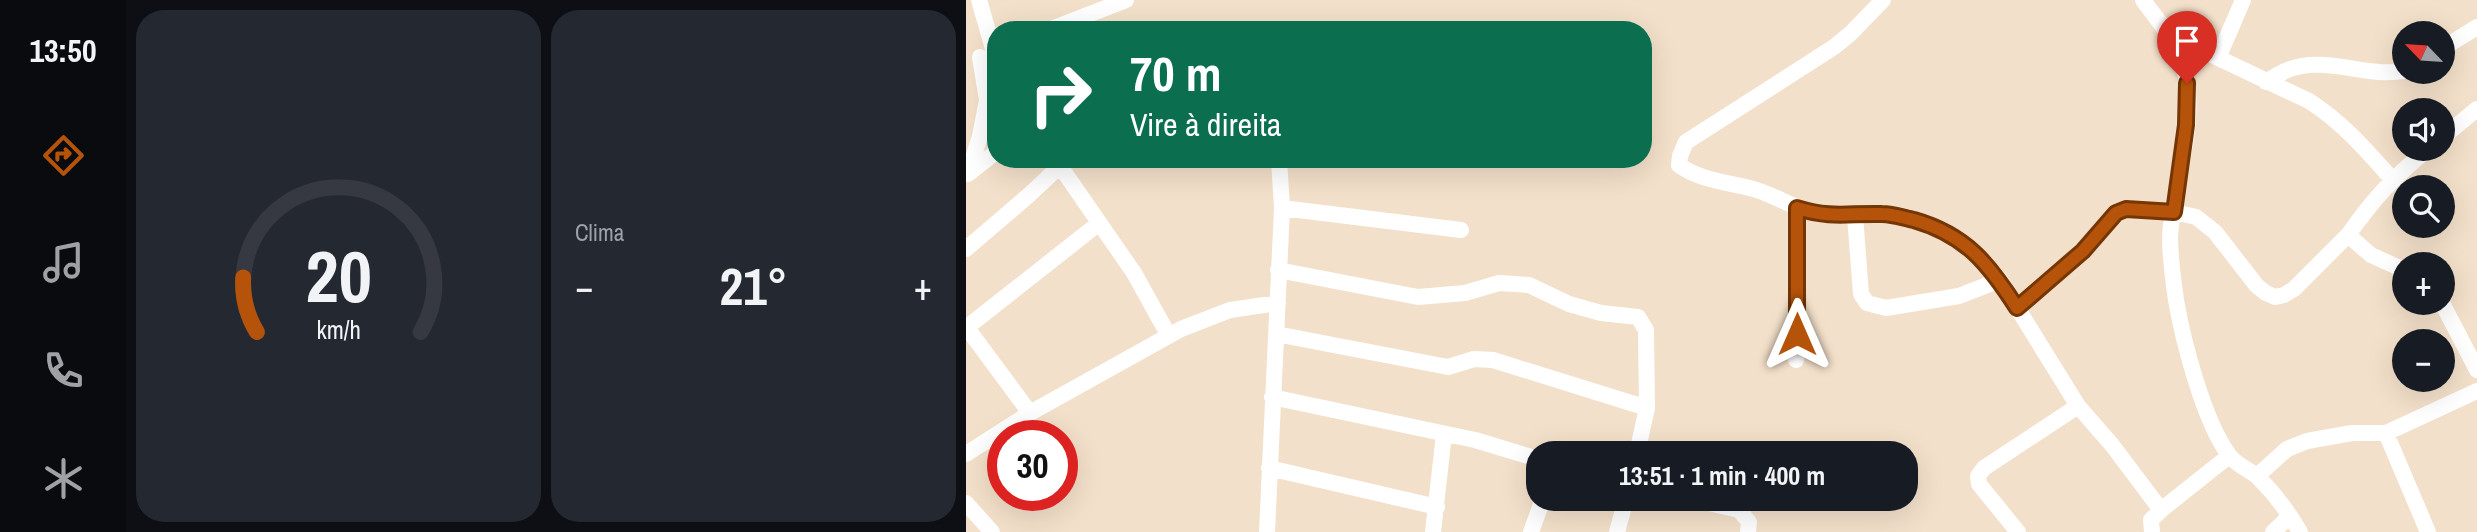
<!DOCTYPE html>
<html lang="pt">
<meta charset="utf-8">
<style>
:root{--surface:#171b24;--page:#242831;--text:#f1f3f6;--muted:#9ea1a6;--line:#363941;--accent:#b45309}
body{margin:0;font-family:"Archivo Narrow",sans-serif;background:var(--page);color:var(--text);height:100vh;display:flex;flex-direction:column;font-size:26px;white-space:nowrap}
*{box-sizing:border-box;margin:0}
p{font-size:23px;color:var(--muted)}
.icon{flex:none;width:38px;height:38px;fill:none;stroke:currentColor;stroke-width:2;stroke-linecap:round;stroke-linejoin:round}
.map{position:relative;flex:1;overflow:hidden}
.details{display:flex;flex-direction:column;gap:10px;padding:10px;background:#0d0f14;width:840px}
.details>*{flex:none}
.top-card{position:absolute;left:21px;top:21px;width:665px;height:147px;border-radius:28px;box-shadow:0 7px 28px #0002;background:#0b6e4f;color:#fff;overflow:hidden}
.needle{width:46px;rotate:295deg}
.buttons{position:absolute;left:1426px;top:21px;display:grid;gap:14px}
.buttons a{display:grid;place-items:center;width:63px;height:63px;border-radius:50%;background:var(--surface);box-shadow:0 7px 28px #0002;font-size:35px}
.speed{position:absolute;left:21px;top:420px;display:flex;gap:14px;font-size:35px;font-weight:700;text-align:center}
.speed>*{display:grid;place-content:center;width:91px;height:91px;border-radius:50%;background:var(--surface);box-shadow:0 7px 28px #0002;line-height:1}
.speed .limit{border:10px solid #d22;background:#fff;color:#111}
.pin{position:absolute;display:grid;place-items:center;width:60px;height:60px;color:#fff;margin:-72px -30px;border-radius:50% 50% 50% 0;rotate:-45deg;box-shadow:0 0 7px #0007}
.pin .icon{rotate:45deg}
.me{position:absolute;width:77px;margin:-38px;rotate:0deg;stroke-linejoin:round;filter:drop-shadow(0 0 5px #0008)}
.turn{display:flex;align-items:center;gap:24px;height:147px;padding:0 28px;font-size:32px}
.turn .icon{width:91px;height:91px;stroke-width:2.5}
.turn b{display:block;font-size:49px;line-height:60px}
.big{font-size:52px;font-weight:700;line-height:1.1}
.details .card{flex:1;display:flex;flex-direction:column;justify-content:center;gap:10px;min-width:0;padding:0 24px;border-radius:28px;background:var(--page)}
.details .dial{align-items:center;gap:0}
.dial svg{height:182px;overflow:visible;fill:none;stroke:var(--line);stroke-width:7;stroke-linecap:round;text-anchor:middle}
.dial text{fill:var(--text);stroke:none}
.heat{display:flex;justify-content:space-between;align-items:center;font-size:38px;direction:ltr}
.details .tiles{flex:1;display:grid;gap:10px;grid-template-columns:repeat(2,1fr)}
.trip{position:absolute;left:560px;top:441px;width:392px;height:70px;border-radius:28px;background:var(--surface);box-shadow:0 7px 28px #0002;font-weight:700;line-height:70px;text-align:center}
main{display:flex;flex:1;min-height:0}
.tab-bar{display:flex;flex-direction:column;width:126px;justify-content:space-around;align-items:center;background:#090b0e;color:var(--muted)}
.tab-bar .icon{width:49px;height:49px}
.tab-bar .active{color:var(--accent)}
.tab-bar b{font-size:32px;color:var(--text)}
.map>svg:first-child{display:block}
</style>
<main>
<nav class="tab-bar">
<b>13:50</b>
<svg class="icon active" aria-label="directions" viewBox="0 0 24 24"><path d="M12 3l9 9-9 9-9-9zM9 14v-3h6M13 9l2 2-2 2"/></svg>
<svg class="icon" aria-label="music" viewBox="0 0 24 24"><path d="M9 18V5l10-2v13"/><circle cx="6" cy="18" r="3"/><circle cx="16" cy="16" r="3"/></svg>
<svg class="icon" aria-label="phone" viewBox="0 0 24 24"><path d="M5 4h4l2 5-3 2q2 4 5 5l2-3 5 2v4C11 20 4 13 5 4z"/></svg>
<svg class="icon" aria-label="climate" viewBox="0 0 24 24"><path d="M12 3v18M4 7l16 10M4 17L20 7"/></svg>
</nav>
<section class="details">
<div class="tiles">
<div class="card dial"><svg viewBox="0 0 100 80">
<path d="M14 69A42 42 0 1 1 86 69"/>
<path d="M14 69A42 42 0 0 1 8 45" stroke="#b45309"/>
<text x="50" y="56" font-size="32" font-weight="700">20</text>
<text x="50" y="72" font-size="11">km/h</text>
</svg></div>
<div class="card"><p>Clima</p>
<div class="heat"><a>−</a><b class="big">21°</b><a>+</a></div>
</div>
</div>
</section>
<div class="map">
<svg width="1511" height="532" viewBox="0 0 1511 532">
<rect width="100%" height="100%" fill="#f3e0ca"/>
<g fill="none" stroke-linecap="round" stroke-linejoin="round">
<path stroke="#fff" stroke-width="16" d="M13,0L28,52
M917,0L884,34L868,47L720,142L714,156L713,165C733,180 760,182 784,188C808,194 828,209 853,214C875,218 895,213 917,214C964,215 1005,244 1034,280L1112,406L1146,445L1195,510
M1177,0C1192,21 1212,43 1218,68C1233,121 1207,183 1204,237C1204,258 1207,279 1210,300C1217,341 1238,422 1263,455C1271,466 1283,469 1292,477C1308,493 1323,513 1334,532
M83,30L160,0
M1202,34L1343,101C1376,122 1400,150 1426,179
M1477,48L1511,27
M1252,58L1277,0
M1300,82C1306,78 1313,74 1319,71C1358,54 1399,78 1438,71
M1477,137L1511,109
M2,174L14,136L21,100L14,57
M2,174L30,152
M316,208L495,230
M889,216L895,294L901,303L920,308L993,296L1034,280
M0,249L63,195L94,166L168,273L203,336
M312,270L452,297L499,293L533,283L563,285L603,304L635,313L672,317L680,330L681,408L671,453
M1438,270L1405,255L1382,235C1408,198 1427,178 1462,149
M1476,303L1511,370
M1051,308L1117,251L1150,213L1160,209L1208,212L1230,217L1249,232L1291,286L1300,293L1309,297L1318,295L1328,289L1382,235
M0,328L132,224
M1,328L64,413
M310,334L482,367L508,359L527,360L681,408
M830,360L831,208
M306,397L509,440L572,459
M1420,433L1462,532
M0,454L64,413L215,329L264,310L312,303
M303,468L471,507
M1291,476L1321,449L1341,441L1386,433H1420L1511,391
M726,499L773,510L783,522L782,532
M0,503L26,532
M301,532L316,208L313,159
M467,532L478,434
M565,532L577,499
M651,532L660,499
M1052,532L1013,484L1012,476L1018,468L1112,406
M1186,532L1185,520L1195,510L1263,456
M1307,532L1324,516"/>
</g>
<g fill="none" stroke-linecap="round" stroke-linejoin="round">
<g stroke="#753606" stroke-width="18">
<path id="route" d="M831,334V208C867,219 882,213 916,214C927,214 938,218 948,220C1000,235 1023,264 1051,308L1117,251L1150,213L1160,209L1208,212L1220,125L1221,83"/>
</g>
<use href="#route" stroke="#b45309" stroke-width="12"/>
</g>
</svg>
<div class="buttons">
<a><svg class="needle" viewBox="-14 -14 28 28"><path d="M0-13l5 13h-10z" fill="#e53935"/><path d="M0 13l5-13h-10z" fill="#9ea1a6"/></svg></a>
<a><svg class="icon" aria-label="sound" viewBox="0 0 24 24"><path d="M4 9h4l5-4v14l-5-4H4zM17 9q2 3 0 6"/></svg></a>
<a><svg class="icon" aria-label="search" viewBox="0 0 24 24"><circle cx="10" cy="10" r="6"/><path d="M15 15l6 6"/></svg></a>
<a>+</a>
<a>−</a>
</div>
<div class="speed"><div class="limit">30</div></div>
<div class="pin" style="left:1221px;top:83px;background:#d93025"><svg class="icon" aria-label="arrive" viewBox="0 0 24 24"><path d="M6 21V4h12l-3 4 3 4H6"/></svg></div>
<svg class="me" style="left:831px;top:334px" viewBox="-20 -20 40 40"><path d="M0-17L14 15 0 8-14 15z" fill="#b45309" stroke="#fff" stroke-width="4"/></svg>
<div class="trip">13:51 · 1 min · 400 m</div>
<div class="top-card">
<div class="turn"><svg class="icon" aria-label="right" viewBox="0 0 24 24"><path d="M7 20v-9h11M14 6l5 5-5 5"/></svg><div><b>70 m</b>Vire à direita</div></div>
</div>
</div>
</main>
